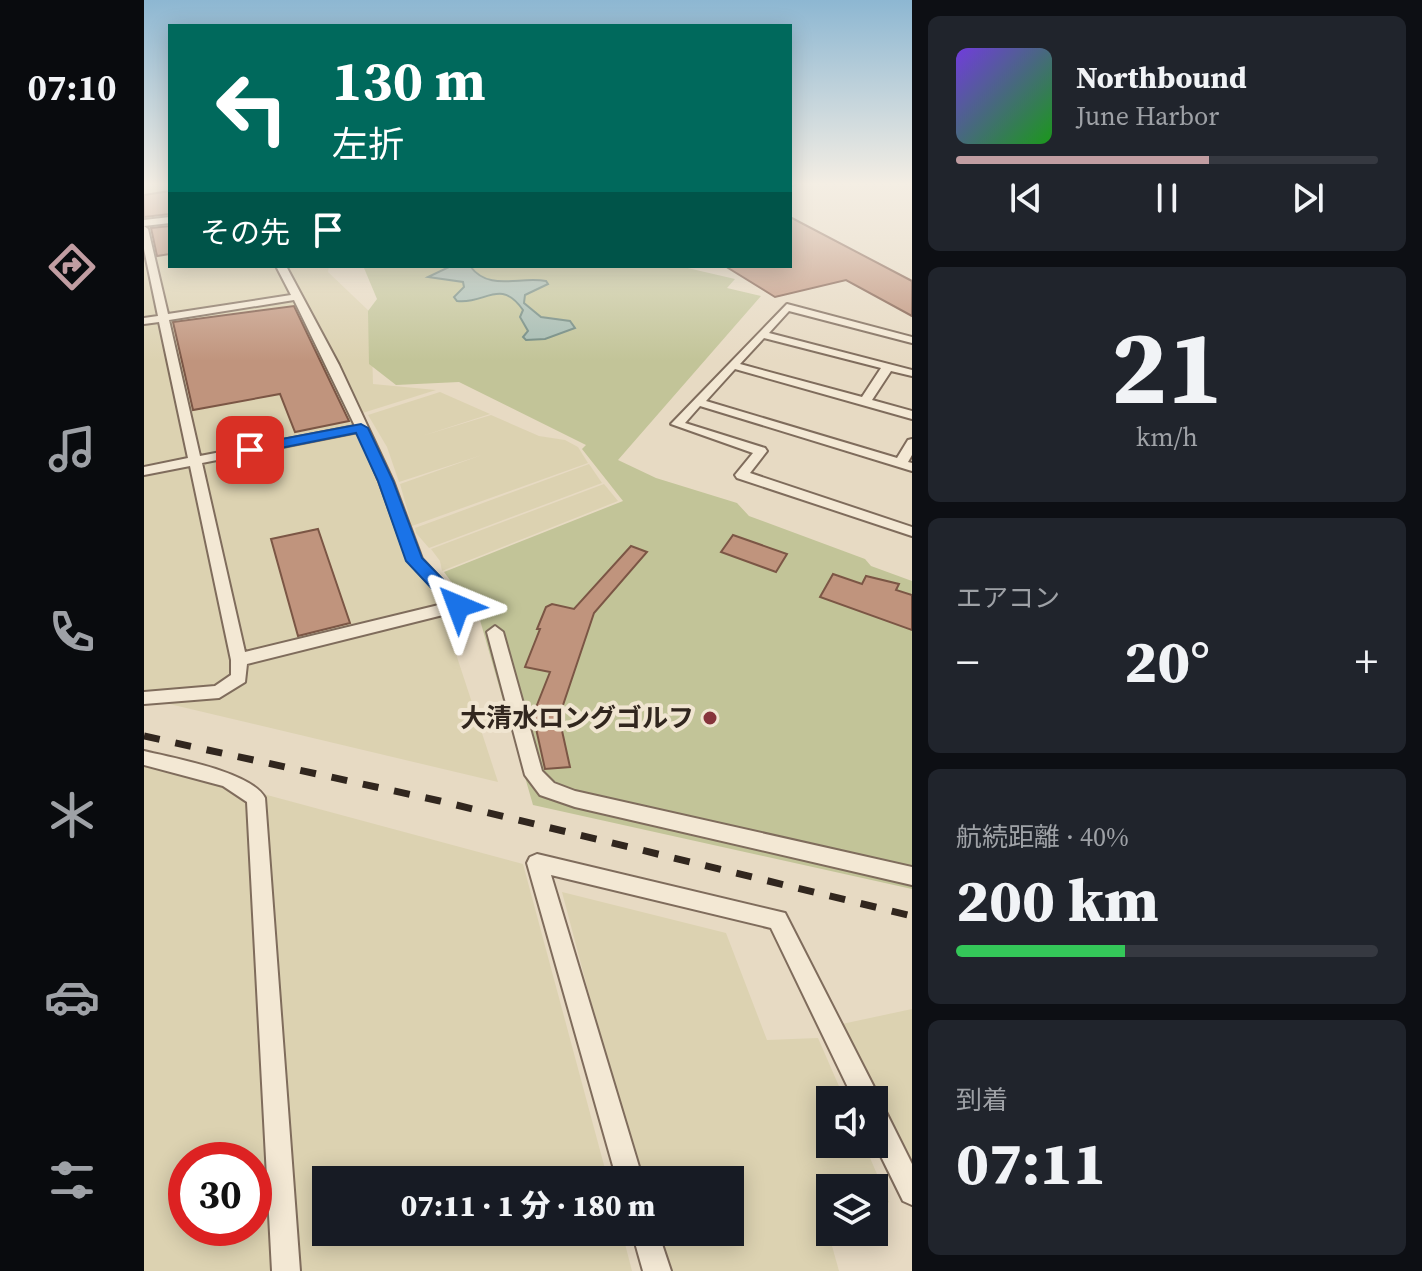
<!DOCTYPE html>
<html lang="ja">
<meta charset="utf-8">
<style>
:root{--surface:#171b24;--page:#20242c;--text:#f1f3f6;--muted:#9ea1a6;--line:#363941;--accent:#c19da2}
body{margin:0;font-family:"Source Serif 4","Noto Sans JP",serif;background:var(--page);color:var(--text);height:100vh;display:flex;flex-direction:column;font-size:30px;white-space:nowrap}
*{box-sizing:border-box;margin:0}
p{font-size:26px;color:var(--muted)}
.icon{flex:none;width:44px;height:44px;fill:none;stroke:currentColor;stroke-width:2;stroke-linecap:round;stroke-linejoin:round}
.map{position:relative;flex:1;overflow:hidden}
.side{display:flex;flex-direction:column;gap:16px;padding:16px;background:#0d0f14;width:510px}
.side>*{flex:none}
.top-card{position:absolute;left:24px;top:24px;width:624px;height:244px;border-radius:0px;box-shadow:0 4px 20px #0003;background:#00695c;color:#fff;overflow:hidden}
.buttons{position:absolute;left:672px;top:1086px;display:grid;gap:16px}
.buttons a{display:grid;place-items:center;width:72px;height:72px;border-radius:0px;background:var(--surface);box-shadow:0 4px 20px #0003;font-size:40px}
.speed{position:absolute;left:24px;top:1142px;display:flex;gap:16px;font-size:40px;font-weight:700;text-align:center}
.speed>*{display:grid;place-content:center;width:104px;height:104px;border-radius:50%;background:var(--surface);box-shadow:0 4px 20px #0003;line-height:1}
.speed .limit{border:12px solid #d22;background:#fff;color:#111}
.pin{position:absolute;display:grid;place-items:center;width:68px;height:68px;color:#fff;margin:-34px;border-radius:16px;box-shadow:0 4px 12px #0006}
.me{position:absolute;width:88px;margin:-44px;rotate:316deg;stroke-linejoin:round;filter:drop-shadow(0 0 6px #0008)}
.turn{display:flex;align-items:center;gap:28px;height:168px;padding:0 32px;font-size:36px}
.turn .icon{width:104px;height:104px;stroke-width:2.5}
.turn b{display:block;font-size:56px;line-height:68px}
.then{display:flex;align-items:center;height:76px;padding:0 32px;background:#0003;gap:16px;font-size:30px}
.big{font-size:60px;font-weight:800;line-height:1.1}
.side .tile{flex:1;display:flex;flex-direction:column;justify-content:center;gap:12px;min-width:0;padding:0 28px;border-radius:12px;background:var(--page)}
.side .dial{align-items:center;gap:0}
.dial b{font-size:104px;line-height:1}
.song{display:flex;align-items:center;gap:24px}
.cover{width:96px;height:96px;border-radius:12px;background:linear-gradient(135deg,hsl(260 70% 55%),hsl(120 70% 35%))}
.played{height:8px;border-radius:4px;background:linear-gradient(90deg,var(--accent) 60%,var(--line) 60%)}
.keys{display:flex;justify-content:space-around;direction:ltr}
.heat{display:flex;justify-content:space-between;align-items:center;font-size:44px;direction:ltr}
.charge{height:12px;border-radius:6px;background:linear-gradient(90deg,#34c759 40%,var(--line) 0)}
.trip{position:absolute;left:168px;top:1166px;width:432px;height:80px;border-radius:0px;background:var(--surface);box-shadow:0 4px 20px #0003;font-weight:800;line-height:80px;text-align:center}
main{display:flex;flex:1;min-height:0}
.menu{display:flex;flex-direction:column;width:144px;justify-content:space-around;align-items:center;background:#090b0e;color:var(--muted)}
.menu .icon{width:56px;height:56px}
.menu .on{color:var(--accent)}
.menu b{font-size:36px;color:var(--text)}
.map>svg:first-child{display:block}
</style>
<main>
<nav class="menu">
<b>07:10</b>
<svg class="icon on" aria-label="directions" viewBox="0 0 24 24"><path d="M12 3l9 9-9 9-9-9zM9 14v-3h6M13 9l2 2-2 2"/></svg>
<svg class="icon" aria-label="music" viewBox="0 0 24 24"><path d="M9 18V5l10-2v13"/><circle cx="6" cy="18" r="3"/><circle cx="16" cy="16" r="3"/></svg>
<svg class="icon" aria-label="phone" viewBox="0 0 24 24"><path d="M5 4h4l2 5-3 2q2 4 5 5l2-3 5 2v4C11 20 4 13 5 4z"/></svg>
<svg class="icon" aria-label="climate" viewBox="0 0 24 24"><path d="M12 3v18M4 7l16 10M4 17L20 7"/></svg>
<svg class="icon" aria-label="car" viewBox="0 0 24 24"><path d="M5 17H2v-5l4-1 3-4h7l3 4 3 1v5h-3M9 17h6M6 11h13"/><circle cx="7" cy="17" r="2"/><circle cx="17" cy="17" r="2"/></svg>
<svg class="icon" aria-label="filters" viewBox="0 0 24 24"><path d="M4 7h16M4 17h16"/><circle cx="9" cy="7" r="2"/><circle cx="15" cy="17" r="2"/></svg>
</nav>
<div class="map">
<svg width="768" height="1271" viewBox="0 0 768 1271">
<rect width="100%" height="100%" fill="#e7dac3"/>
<path fill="#dcd2b1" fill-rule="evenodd" d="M0,183H26V266H185L184,272L227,313L229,384L292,390L209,416L267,564L291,590L354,782L0,698Z
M296,392L346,414L278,436L347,415L395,436L421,440L434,447L444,463L268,526L256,484L338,455L255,482L243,447L224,415Z
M445,464L458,483L285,548L272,533L271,528Z
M460,484L474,501L298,571L296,561L287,549Z
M0,762L379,864L464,1180H182V1232H478L488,1271H0ZM42,1160H110V1228H42Z
M418,892L582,933L623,1040L674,1038L701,1100H686V1144H720L745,1202L730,1213V1188H686V1232H706L688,1246L695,1271H517L507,1232H586V1180H494Z
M768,1009V1163L698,1024Z"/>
<path fill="#c2c498" d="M232,266H535L591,279L583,288L617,296L474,460L512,478L593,503L605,516L721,559L727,566L768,581V889L389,805L336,620L300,572L479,501L438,449L442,445L315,382L252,385L225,364L224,311L233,299L220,268Z"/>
<path fill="#a4bbb2" stroke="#6d877f" stroke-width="2" d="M307,266H326C345,292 375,276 402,281L404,284L381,295L380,303L397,317L426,321L431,328L401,339L382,340L379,337L384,331L376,317L379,310C356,277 341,305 313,301L310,297L320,287L319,282L284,277Z"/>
<path fill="#c0947d" stroke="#7b5645" stroke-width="2" d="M26,191V214L0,217V195Z
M646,217L768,281V316L702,280L631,297L581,266H646Z
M26,226V254L13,256L7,228Z
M150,306L205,421L151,432L136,394L49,410L29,322Z
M174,529L206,623L154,636L127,539Z
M589,535L643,554L632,572L577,552Z
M487,546L503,552L450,613L415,717L426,767L401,769L389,715L406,672L381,667L396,629H393L402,607L408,604L430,609Z
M689,574L718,584L722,576L755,584L752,590L768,595V630L676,597Z"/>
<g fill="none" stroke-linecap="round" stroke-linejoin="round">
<g stroke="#7f6c5c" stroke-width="4">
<path id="minor" d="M646,183H653L646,186Z
M26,217V223L0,226V220Z
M0,226L4,229L24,314L147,295L132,266H142L195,365L249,481L278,559L319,602L322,606L319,610L103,664L101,682L75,698L0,704V692L71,686L87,675V660L46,466L0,475V467L44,458L15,322L0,324V318L14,316L0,249ZM150,300L211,426L56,456L25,320ZM214,432L235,481L264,561L303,603L101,652L58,463Z
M643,304L768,337V343L645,311L625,333L768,370V376L747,371L728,400L768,411V419L591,369L562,401L753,458L764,440L768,439V455L764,462L768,463V471L556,406L541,423L621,448L623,451L606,473L768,527V536L593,478L591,475L609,453L527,424ZM620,338L737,368L718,397L596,364Z
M351,626L359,632L398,771L410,783L431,791L768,867V885L431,807L396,795L381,775L343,632Z
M0,751C29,758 108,772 121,798L156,1271H128L103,802L79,786L0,765Z
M393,854L641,913L732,1091L735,1100L734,1104L739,1106L768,1164V1205L759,1201L730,1142V1100H710L627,928L407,875L499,1180H473L383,863L386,857Z
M488,1232H514L527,1271H499Z"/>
</g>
<use href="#minor" fill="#f3e8d4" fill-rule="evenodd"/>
<path stroke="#31261e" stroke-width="7" stroke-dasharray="16 16" stroke-linecap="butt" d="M0,736L296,801L768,916"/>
</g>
<linearGradient id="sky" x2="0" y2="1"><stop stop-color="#8db7d2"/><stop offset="0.51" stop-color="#f4eee4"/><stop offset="1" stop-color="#f4eee4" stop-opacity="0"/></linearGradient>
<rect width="768" height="361" fill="url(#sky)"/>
<path fill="#1a73e8" stroke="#114b97" stroke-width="2" d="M217,424L224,428L249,481L278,558L321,602L323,606L321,610H308L262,561L234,481L212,433L106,454L99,450L106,445Z"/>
<circle fill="#86343b" stroke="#f0e5d1" stroke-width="3" cx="566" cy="718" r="8"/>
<g text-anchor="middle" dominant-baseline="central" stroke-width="8" stroke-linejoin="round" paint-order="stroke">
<g font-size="26" font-weight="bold" fill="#31261e" stroke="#f0e5d1" text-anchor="end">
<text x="550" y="718">大清水ロングゴルフ</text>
</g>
</g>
</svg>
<div class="buttons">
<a><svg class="icon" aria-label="sound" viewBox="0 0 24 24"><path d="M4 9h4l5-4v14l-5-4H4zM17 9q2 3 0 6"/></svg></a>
<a><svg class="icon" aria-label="layers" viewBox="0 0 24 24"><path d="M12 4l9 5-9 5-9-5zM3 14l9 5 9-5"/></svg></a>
</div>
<div class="speed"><div class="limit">30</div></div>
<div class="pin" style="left:106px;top:450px;background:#d93025"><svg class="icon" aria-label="arrive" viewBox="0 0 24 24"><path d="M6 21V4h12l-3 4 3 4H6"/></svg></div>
<svg class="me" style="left:314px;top:606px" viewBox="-20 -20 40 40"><path d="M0-17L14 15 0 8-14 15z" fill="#1a73e8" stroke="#fff" stroke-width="4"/></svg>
<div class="trip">07:11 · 1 分 · 180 m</div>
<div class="top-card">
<div class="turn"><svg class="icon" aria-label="left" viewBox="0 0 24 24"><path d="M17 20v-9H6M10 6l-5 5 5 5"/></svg><div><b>130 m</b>左折</div></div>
<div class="then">その先<svg class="icon" aria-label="arrive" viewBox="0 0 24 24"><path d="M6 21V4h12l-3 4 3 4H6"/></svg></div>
</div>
</div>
<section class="side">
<div class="tile">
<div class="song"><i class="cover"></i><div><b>Northbound</b><p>June Harbor</p></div></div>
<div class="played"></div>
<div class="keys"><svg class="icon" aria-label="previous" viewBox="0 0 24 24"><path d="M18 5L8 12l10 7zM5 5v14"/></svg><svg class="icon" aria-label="pause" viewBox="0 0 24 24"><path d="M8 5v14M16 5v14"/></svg><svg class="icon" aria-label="next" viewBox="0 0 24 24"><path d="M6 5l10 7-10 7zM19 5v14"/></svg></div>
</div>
<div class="tile dial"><b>21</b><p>km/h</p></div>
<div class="tile"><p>エアコン</p>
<div class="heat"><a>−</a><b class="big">20°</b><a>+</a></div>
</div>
<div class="tile"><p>航続距離 · 40%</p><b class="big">200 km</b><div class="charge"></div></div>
<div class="tile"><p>到着</p><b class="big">07:11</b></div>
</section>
</main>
